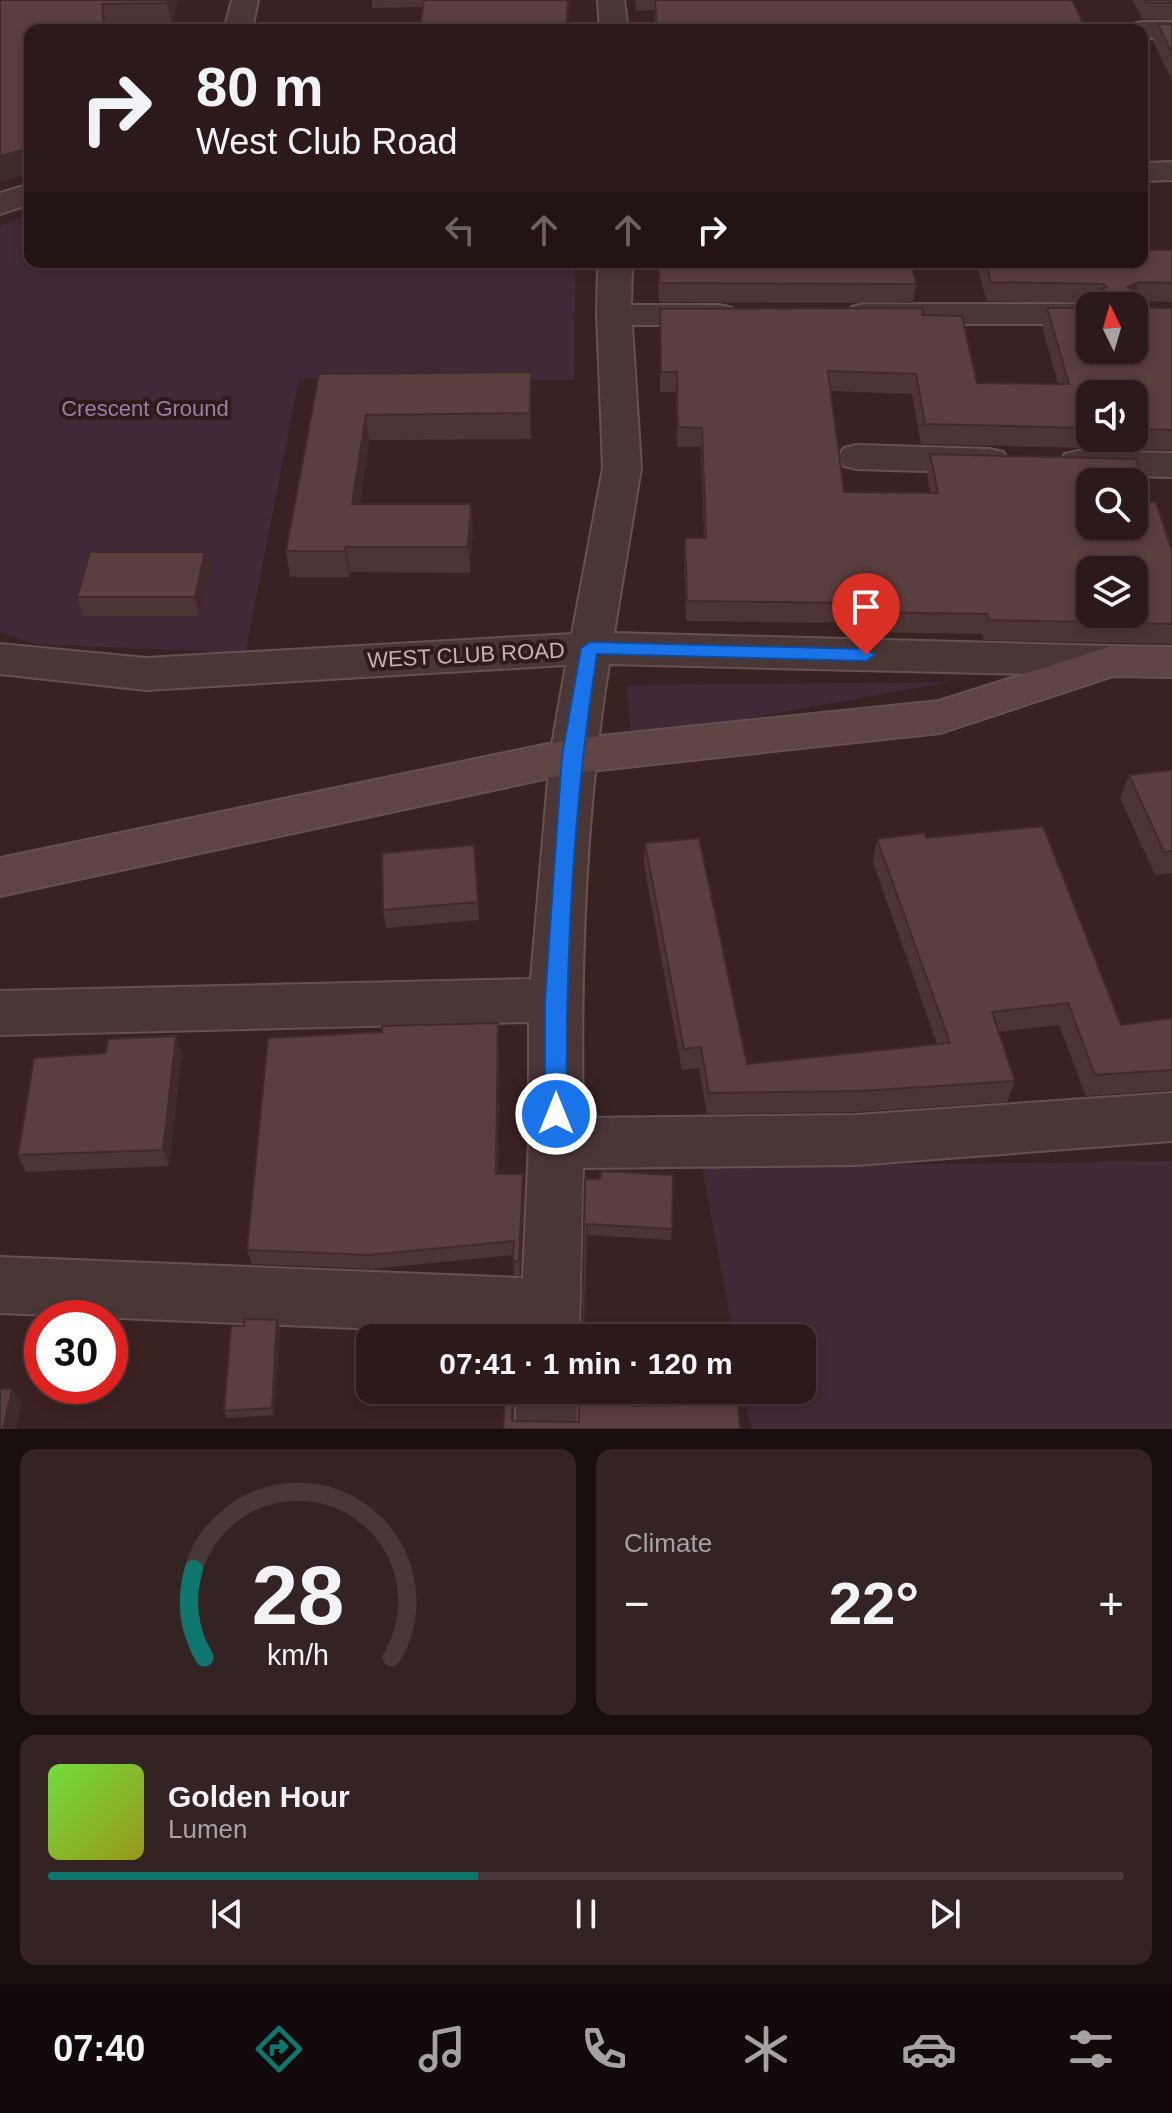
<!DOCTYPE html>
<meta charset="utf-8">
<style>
:root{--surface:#2c1a1a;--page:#342323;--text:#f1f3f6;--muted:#a6a1a2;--line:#483839;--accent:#0f766e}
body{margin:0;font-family:Helvetica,sans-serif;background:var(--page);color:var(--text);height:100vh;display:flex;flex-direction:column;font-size:30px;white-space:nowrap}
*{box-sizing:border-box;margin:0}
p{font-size:26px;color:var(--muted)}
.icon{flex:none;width:44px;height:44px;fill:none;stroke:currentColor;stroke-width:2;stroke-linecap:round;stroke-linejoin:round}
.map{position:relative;height:1429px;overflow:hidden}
.side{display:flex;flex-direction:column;gap:20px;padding:20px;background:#180e0e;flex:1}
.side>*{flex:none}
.banner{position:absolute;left:24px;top:24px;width:1124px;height:244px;border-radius:16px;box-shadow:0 4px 12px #0003,0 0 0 2px var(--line);background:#2c1a1a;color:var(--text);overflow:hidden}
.needle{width:52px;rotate:355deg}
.buttons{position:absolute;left:1076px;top:292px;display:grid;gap:16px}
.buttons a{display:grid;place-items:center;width:72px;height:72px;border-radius:16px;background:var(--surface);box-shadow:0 4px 12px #0003,0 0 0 2px var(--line);font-size:40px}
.speed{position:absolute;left:24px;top:1300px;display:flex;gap:16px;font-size:40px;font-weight:700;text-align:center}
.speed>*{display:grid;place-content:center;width:104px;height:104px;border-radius:50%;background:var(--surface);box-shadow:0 4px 12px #0003,0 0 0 2px var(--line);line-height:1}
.speed .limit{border:12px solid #d22;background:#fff;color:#111}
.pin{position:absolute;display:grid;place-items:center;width:68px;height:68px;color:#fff;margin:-82px -34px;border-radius:50% 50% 50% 0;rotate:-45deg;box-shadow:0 0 8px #0007}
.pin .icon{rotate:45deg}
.me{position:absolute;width:88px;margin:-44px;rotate:0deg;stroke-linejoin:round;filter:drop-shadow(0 0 6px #0008)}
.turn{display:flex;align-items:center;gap:28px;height:168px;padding:0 40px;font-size:36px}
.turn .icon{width:104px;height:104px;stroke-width:2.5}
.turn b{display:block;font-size:56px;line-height:68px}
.lanes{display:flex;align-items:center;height:76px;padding:0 40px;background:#0003;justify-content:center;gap:40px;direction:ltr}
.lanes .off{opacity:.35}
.big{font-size:60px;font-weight:600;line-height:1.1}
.side .tile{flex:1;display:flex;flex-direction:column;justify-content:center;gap:12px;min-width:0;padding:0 28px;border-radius:16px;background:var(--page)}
.side .dial{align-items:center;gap:0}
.dial svg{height:208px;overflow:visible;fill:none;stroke:var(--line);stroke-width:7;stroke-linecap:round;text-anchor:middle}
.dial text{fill:var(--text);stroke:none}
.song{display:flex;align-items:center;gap:24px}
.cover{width:96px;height:96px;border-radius:12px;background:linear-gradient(135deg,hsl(100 70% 55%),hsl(60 70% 35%))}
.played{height:8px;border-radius:4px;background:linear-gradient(90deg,var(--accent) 40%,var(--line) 40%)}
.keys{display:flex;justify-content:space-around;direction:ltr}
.heat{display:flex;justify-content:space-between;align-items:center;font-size:44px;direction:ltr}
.side .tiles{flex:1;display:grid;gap:20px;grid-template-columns:1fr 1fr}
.tile:last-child{grid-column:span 2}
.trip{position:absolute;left:356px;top:1324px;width:460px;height:80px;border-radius:16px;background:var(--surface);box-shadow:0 4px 12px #0003,0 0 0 2px var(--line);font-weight:600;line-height:80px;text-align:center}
.tabs{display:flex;height:128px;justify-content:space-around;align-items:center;background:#120a0a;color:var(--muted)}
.tabs .icon{width:56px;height:56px}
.tabs .active{color:var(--accent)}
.tabs b{font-size:36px;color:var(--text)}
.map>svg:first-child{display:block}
</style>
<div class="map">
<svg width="1172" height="1429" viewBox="0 0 1172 1429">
<rect width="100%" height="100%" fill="#3b2222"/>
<path fill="#422937" d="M30,213V262H575L574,380L299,379L245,653L36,644L0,632V226Z
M951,682L632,739L626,685Z
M1172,1161V1429H751L743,1390H802V1338H734L702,1167Z"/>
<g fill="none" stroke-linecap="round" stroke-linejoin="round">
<g stroke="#665151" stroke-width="4">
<path id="street" d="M232,0H258L252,30H224Z
M598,0H624L628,30H600Z
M1142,22H1172V38H1142V30H1128L1132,24Z
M1172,162V180L1142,181V163Z
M30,184V204L0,214V193Z
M598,262H632L631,305H720L732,308L737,315L732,322L720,325H632L641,468L614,633L1112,646L1127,650L1133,661L1127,672L1112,676L609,664C585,814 580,966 583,1118L856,1115L1172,1093V1141L856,1165L583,1168L579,1338H521V1335L0,1313V1257L523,1278L529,1143V1022L0,1035V991L531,979L550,756L566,665L146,690L0,674V644L146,658L572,634L603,468L597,315Z
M864,304H1090L1099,306H1090V324H864L852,321L847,314L852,307Z
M857,445L990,449L1003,452L1009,461L1003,470L990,473L857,469L844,466L838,457L844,448Z
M1078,451L1172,453V477L1078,475L1065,472L1059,463L1065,454Z
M517,1390H577V1429H515Z"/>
</g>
<g stroke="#665151" stroke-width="4">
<path id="secondary" d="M1112,646L1172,647V677L1113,676L940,733L572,773L0,896V858L572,739L939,701Z"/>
</g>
<use href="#street" fill="#4b3636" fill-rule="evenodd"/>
<use href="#secondary" fill="#5e4443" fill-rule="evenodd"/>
</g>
<path fill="#4e3535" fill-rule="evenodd" d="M0,0H178L172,26L107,27L30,30V174L0,182Z
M372,0H570L567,30H420L424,7L372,8Z
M635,0H1072L1086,30H655L654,10L636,11Z
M1132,0H1172V20L1143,19Z
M1158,24H1172V81L1153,41Z
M1172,250V302L1137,301V305L1140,308H1172V450L921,444L912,394L830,391L844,492L930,493L927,474L930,454L1149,502L1172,551V644L984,640L982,634L856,632L855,623L686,621L684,558L685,538H704L701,447H677L676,392H660V309L923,315L977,383L1058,384L1042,327L1047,308L1134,306H1094L1095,303L987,301L976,262H1142ZM1090,394H1134V438H1090Z
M657,262H911L916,284L913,303L659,302Z
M531,372V439L369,440L360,504L473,530L470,573L350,572L349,577H290L286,551L319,374Z
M210,571L199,616H83L77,597Z
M1172,770V873L1155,875L1120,798L1129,775Z
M926,838L1121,1025L1172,1018V1090L1086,1096L1059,1025L998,1032L1015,1081L1007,1102L856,1112L707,1114L699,1068L682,1070L644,865L645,843L747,1064L937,1044L873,862L877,839Z
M474,845L479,920L386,928L383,910Z
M498,1023L499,1039L498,1174L524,1189L520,1275H514L513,1255L373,1269L252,1264L247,1250L382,1032Z
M182,1053L169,1166L26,1172L18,1155Z
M585,1179L672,1229L671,1240L587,1235L584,1338L520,1331H579L582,1328Z
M277,1320L280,1328L274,1415L227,1418L224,1411L244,1326Z"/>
<path fill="#402b2b" d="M168,0H178L172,26L167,3Z
M568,0H570L567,30H566Z
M102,4L107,30H104Z
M30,148V174L0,182V156Z
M1139,282L1134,301L1127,287Z
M531,372V439L530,413Z
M366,415L369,440L356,530L352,504Z
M471,504L473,530L470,573L468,547Z
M346,547L350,572L349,577L345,551Z
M205,552L210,571L199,616L195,597Z
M498,1023L499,1039L497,1189L496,1174Z
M176,1036L182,1053L169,1166L163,1150Z
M523,1174L524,1189L520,1275L519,1261Z
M277,1320L280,1328L274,1415L272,1408Z
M12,1389L22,1403L16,1429H3Z
M513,1390H515L513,1429L512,1421Z"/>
<path fill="#5b3e3e" stroke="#402b2b" stroke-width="2" fill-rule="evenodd" d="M0,0H168L167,3L102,4L104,30H30V148L0,156Z
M424,0H568L566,30H420Z
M655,0H1072L1086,30H657Z
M1145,0H1172V3H1147Z
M1158,24H1172V54Z
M1142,250H1172V283L1139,282L1127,287L1136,290L1137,305L1140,308H1172V430L1134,429V394H1090V428L925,424L916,374L828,371L844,492L938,493L930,454L1136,459L1149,502H1156L1172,551V624L988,620L987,614L860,612L859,603L687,601L685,538H706L702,428L678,427L677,372H661L660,309L922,308L923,315L962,316L977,383L1069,384L1047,308H1090V350H1134V306H1097L1098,305V290L1107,287L1104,284L991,282L985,262H1142ZM1090,482H1134V526H1090ZM1090,570H1134V614H1090Z
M659,262H911L916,284L659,283Z
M531,372L530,413L366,415L352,504H471L468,547H346L345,551H286L319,374Z
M90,552H205L195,597H77Z
M1172,770V851L1164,852L1129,775Z
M1043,826L1121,1025L1172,1018V1070L1095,1075L1068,1003L992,1012L1015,1081L861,1091L709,1093L701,1047L684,1049L645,843L699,838L747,1064L950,1043L877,839L924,833L926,838Z
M474,845L478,902L383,910L382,853Z
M498,1023L496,1174H523L519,1261H513L514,1241L369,1255L247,1250L268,1038L382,1032V1026Z
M176,1036L163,1150L18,1155L34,1058L106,1053L108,1039Z
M601,1171L673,1175L672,1229L587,1224L584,1338H509V1327L520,1331H579L582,1328L585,1179H600Z
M244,1319L277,1320L272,1408L224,1411L231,1326H244Z
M0,1389H12L3,1429H0Z
M506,1390H513L512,1421L579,1422V1390H582V1404L630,1396L632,1406L738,1404L740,1429H503Z"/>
<path fill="#1a73e8" stroke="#114b97" stroke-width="2" d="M590,642L866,649L875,655L866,661L597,654C573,807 565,960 567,1114L564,1121L556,1124L548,1121L545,1114V1000L562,756L581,648Z"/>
<g text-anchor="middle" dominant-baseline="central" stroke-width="8" stroke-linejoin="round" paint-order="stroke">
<g font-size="22" fill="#997ea7" stroke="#301b1b">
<text x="145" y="408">Crescent Ground</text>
</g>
<g font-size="22" fill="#c7b1b1" stroke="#301b1b">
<text transform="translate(466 655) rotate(-3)">WEST CLUB ROAD</text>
</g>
</g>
</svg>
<div class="buttons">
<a><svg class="needle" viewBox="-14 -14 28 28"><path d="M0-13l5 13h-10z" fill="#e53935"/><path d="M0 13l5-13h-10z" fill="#a6a1a2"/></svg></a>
<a><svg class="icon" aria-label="sound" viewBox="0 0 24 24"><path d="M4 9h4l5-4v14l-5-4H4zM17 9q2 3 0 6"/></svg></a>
<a><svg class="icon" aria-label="search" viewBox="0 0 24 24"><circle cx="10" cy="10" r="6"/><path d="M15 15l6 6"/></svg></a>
<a><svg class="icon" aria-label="layers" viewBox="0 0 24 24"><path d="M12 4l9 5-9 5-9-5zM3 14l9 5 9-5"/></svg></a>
</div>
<div class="speed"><div class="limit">30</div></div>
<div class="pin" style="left:866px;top:655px;background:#d93025"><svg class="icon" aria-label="arrive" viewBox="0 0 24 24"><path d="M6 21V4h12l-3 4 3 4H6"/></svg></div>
<svg class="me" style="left:556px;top:1114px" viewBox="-20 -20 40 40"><circle r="17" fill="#1a73e8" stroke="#fff" stroke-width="3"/><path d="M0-11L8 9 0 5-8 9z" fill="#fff"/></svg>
<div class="trip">07:41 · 1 min · 120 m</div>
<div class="banner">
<div class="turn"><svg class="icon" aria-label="right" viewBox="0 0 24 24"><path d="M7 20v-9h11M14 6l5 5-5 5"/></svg><div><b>80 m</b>West Club Road</div></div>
<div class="lanes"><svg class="icon off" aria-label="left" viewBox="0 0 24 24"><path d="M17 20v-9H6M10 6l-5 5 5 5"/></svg><svg class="icon off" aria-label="ahead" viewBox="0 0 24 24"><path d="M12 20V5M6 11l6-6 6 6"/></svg><svg class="icon off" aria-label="ahead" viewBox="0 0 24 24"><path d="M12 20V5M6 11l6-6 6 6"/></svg><svg class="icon" aria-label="right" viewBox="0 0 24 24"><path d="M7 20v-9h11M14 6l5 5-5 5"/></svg></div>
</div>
</div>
<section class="side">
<div class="tiles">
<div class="tile dial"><svg viewBox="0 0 100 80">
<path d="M14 69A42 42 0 1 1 86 69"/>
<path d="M14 69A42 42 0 0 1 10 35" stroke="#0f766e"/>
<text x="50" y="56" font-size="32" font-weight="700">28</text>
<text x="50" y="72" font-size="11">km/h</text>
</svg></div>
<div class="tile"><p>Climate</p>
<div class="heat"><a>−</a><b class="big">22°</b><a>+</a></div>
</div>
<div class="tile">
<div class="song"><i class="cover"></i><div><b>Golden Hour</b><p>Lumen</p></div></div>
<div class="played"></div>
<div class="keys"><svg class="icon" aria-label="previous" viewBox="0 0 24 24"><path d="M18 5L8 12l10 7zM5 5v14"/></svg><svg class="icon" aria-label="pause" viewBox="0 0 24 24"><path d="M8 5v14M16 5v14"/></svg><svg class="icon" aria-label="next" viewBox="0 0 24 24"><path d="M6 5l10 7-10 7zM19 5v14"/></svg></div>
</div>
</div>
</section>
<nav class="tabs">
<b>07:40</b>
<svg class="icon active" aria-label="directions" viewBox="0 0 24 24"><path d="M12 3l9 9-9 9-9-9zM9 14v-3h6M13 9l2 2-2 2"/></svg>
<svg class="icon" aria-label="music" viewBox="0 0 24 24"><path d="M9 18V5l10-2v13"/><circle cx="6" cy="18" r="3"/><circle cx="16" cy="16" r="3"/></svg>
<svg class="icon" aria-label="phone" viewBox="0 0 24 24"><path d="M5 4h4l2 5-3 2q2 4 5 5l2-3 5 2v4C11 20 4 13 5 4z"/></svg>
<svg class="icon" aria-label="climate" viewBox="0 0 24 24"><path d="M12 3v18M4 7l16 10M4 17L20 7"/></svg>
<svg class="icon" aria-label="car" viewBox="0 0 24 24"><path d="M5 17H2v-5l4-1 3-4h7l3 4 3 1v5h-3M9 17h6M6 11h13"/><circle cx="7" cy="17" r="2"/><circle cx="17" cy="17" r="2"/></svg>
<svg class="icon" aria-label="filters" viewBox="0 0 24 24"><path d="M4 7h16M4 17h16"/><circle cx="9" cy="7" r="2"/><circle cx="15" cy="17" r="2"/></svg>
</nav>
